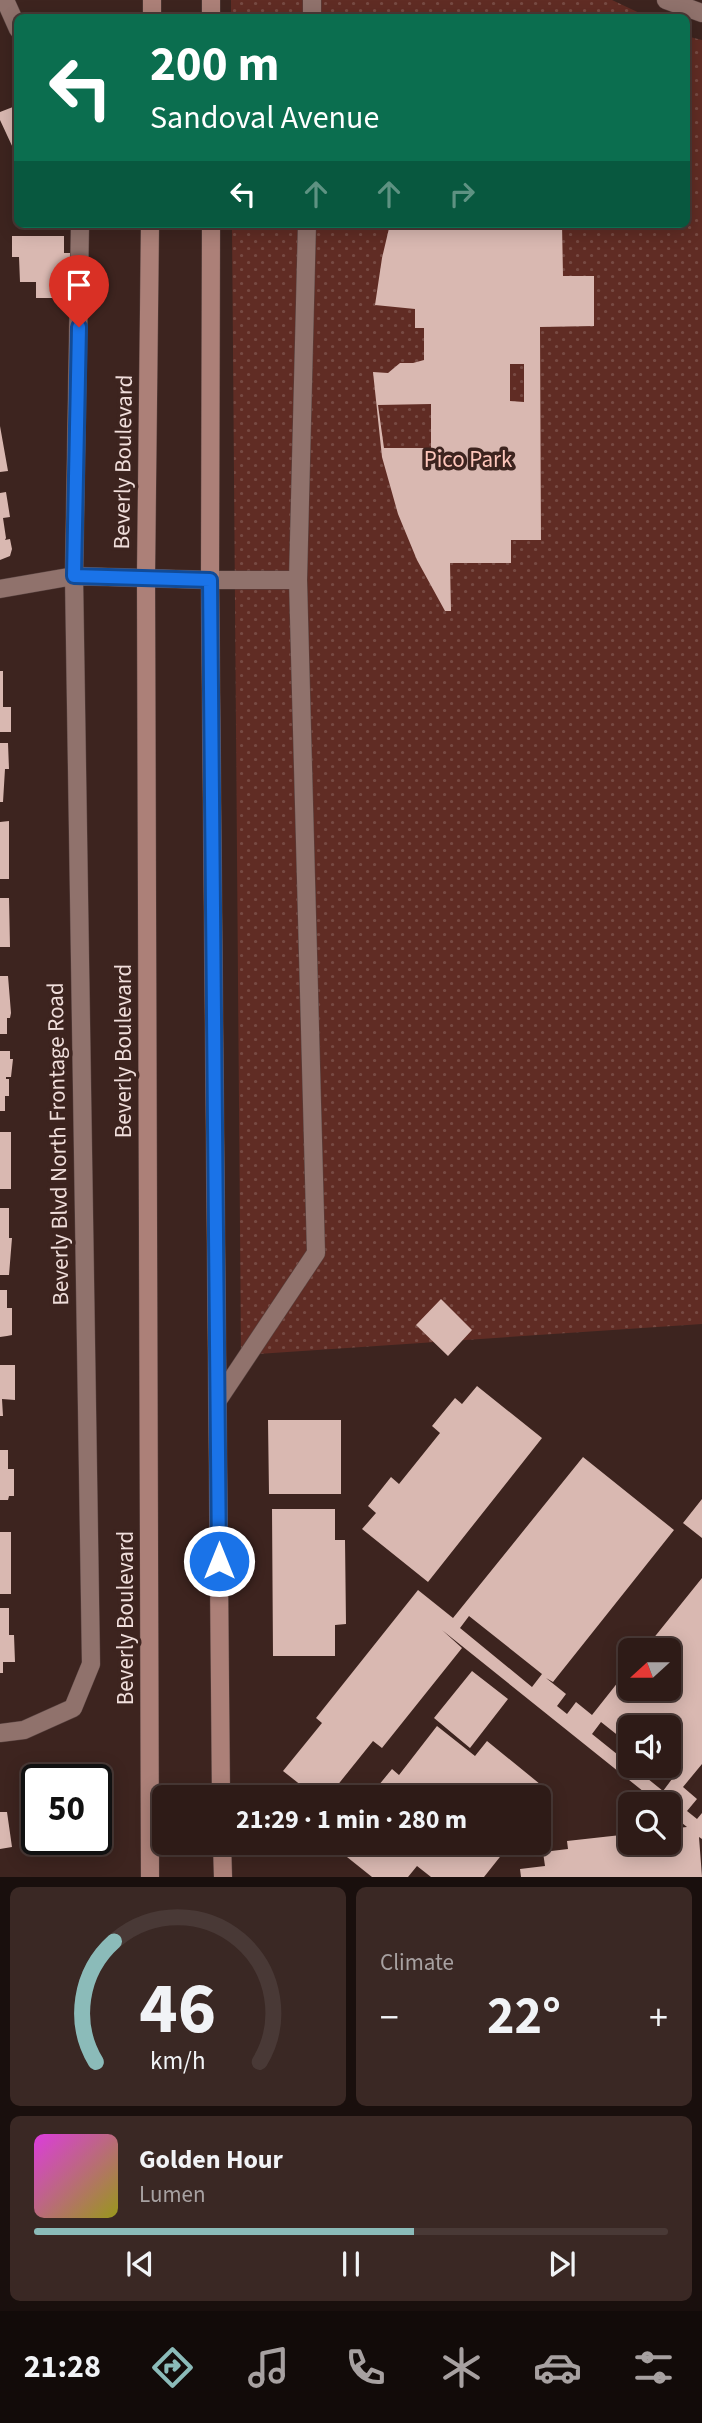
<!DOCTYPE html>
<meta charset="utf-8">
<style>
:root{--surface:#2e1b17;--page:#3a2824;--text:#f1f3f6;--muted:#a7a1a1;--line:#493936;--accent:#8bbbb9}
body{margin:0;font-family:"Source Sans 3",sans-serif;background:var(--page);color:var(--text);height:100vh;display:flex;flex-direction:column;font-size:26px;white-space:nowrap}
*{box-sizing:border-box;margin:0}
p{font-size:23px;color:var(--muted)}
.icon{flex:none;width:38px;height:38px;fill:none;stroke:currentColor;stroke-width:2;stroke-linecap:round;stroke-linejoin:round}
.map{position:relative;height:1877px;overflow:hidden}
.details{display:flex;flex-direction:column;gap:10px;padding:10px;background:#190f0d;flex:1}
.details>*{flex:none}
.hud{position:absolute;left:14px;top:14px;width:676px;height:214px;border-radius:10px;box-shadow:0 4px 18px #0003,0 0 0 2px var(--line);background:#0b6e4f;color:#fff;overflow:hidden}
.needle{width:46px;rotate:249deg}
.tools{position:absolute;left:618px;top:1638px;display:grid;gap:14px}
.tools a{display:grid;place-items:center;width:63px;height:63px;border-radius:10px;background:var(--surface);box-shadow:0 4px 18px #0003,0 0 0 2px var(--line);font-size:35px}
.speed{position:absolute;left:21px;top:1764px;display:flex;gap:14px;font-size:35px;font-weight:700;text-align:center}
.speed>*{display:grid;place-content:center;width:91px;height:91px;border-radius:50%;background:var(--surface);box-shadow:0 4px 18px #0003,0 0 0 2px var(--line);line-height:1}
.speed .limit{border:4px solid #111;border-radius:10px;background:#fff;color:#111}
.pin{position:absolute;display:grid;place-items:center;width:60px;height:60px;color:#fff;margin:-72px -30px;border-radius:50% 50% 50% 0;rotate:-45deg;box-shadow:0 0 7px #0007}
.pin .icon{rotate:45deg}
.me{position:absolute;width:77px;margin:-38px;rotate:0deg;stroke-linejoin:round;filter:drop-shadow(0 0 5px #0008)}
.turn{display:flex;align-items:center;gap:24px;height:147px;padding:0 21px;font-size:32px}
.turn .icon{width:91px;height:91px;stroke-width:2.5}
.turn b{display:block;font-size:49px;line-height:60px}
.lanes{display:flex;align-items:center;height:66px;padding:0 21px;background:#0003;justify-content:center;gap:35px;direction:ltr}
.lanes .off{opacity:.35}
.big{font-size:52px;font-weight:700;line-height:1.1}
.details .card{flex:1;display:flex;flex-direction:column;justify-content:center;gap:10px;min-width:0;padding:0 24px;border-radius:10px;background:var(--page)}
.details .dial{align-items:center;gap:0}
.dial svg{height:182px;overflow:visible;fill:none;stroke:var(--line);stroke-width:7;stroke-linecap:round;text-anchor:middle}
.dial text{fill:var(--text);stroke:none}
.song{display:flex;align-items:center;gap:21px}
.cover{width:84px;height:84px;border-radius:10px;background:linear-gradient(135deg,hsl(300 70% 55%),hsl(60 70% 35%))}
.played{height:7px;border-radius:4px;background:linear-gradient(90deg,var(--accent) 60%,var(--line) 60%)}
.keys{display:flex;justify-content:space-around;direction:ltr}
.heat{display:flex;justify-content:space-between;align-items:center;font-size:38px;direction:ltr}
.details .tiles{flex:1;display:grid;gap:10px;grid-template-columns:1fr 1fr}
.card:last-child{grid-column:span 2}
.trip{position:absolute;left:152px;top:1785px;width:399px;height:70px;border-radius:10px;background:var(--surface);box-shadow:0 4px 18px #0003,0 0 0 2px var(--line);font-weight:700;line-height:70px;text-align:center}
.dock{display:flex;height:112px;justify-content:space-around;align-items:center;background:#120b09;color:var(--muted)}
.dock .icon{width:49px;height:49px}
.dock .current{color:var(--accent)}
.dock b{font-size:32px;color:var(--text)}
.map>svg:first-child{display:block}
</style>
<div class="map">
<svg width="702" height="1877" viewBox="0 0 702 1877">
<defs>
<pattern id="park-dots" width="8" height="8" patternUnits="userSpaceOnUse" patternTransform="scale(1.75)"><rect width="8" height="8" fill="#602c24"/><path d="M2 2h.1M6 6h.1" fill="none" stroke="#774a43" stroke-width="1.8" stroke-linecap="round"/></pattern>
</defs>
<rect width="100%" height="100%" fill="#3d241f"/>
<path fill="url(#park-dots)" d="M231,0H612L648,17L231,18Z
M686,36L702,40V1324L241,1355L232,224H686Z"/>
<path fill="#d9b8b1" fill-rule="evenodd" d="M18,105V146L13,148L0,120V112Z
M390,224H562L563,276H594V326L540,327L541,540H511V563H450L451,611H445L417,560L398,514L382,457L373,372L388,373L400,363H413L424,360V328H415V309L375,305L382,258ZM510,364H524V402L510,401ZM431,404V448H384L378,405Z
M12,236H64V253H71V298H36V282H20L19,257H12Z
M0,426L8,471L0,472Z
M6,492L10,517L3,518L6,538L5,540L10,539L12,549L10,556L0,560V493Z
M0,671H3V707H11V732H0Z
M0,743H8L9,769H5L3,802H0Z
M9,821V879H0V822Z
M0,898H9L10,947H0Z
M0,976H8L11,1013L10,1018H7V1034H0Z
M0,1051H10V1059H13L11,1077H6V1079H9V1096H5V1111H0Z
M0,1132H11V1189H0Z
M0,1208H9V1238H12L9,1275H0Z
M0,1290H7V1308H12V1335L7,1336L0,1337Z
M441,1299L472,1330L448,1356L416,1325Z
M0,1365H15V1400L2,1399L3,1416H0Z
M477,1386L542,1438L428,1582L362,1529L376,1513L368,1506L391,1477L399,1484L440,1433L432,1426L455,1398L462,1404Z
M268,1420H341V1494H269Z
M0,1450H8V1469H14V1496H9L8,1500H0Z
M583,1457L674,1530L553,1682L546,1678L566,1694L557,1706L567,1714L576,1702L592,1715L630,1667V1689H668V1650H644L702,1578V1764L683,1787L697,1799L687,1811L697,1819L702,1813V1839L699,1837L702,1877H521L520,1869L545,1866L543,1852L568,1849L567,1841L630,1834V1843H668V1829L687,1827L668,1812V1804H659L442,1630L462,1648L382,1748L373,1741L328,1797H316L283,1771L322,1723L316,1718L418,1590L453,1618ZM469,1616L542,1674L532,1687L460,1628ZM601,1722L630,1745V1727H668V1766H655L672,1779L663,1791L592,1734Z
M702,1499V1538L683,1523Z
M272,1509H335V1540H345L346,1624L335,1625V1656H273Z
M0,1532H11V1594H0Z
M0,1608H9V1635H14L15,1662H3V1673H0Z
M472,1671L508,1699L470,1748L434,1718Z
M437,1726L475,1756L487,1741L551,1793L539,1808V1797H369L392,1769L399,1775Z
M0,1812H7L12,1847L0,1849Z
M38,1839H75V1841L39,1845Z
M342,1843H511L484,1877H431L417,1866L408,1877H372L337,1849Z"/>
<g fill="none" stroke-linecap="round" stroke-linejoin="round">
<g stroke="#584340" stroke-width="19">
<path id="service" d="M5,0L18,29
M312,18V0
M74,576L80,224
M210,580H298L307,224
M218,1400L316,1253L298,580"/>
</g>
<g stroke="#584340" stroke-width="19">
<path id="minor" d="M0,589L74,576L210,580
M0,1733L24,1730L73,1708L91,1664L74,576"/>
</g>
<g stroke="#584340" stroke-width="19">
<path id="tertiary" d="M666,0L702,13"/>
</g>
<g stroke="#584340" stroke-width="19">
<path id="secondary" d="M152,18V0
M211,18V0
M211,224L210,580L221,1797
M222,1843L223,1877
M150,1877L146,576L150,224"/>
</g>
<use href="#service" stroke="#90726c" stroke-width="18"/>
<use href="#minor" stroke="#90726c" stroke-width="18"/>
<use href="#tertiary" stroke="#90726c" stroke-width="18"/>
<use href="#secondary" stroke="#ac8078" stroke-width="18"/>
</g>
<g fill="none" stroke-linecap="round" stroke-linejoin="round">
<g stroke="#114b97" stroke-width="18">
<path id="route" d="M79,327L74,576L210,580L219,1561"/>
</g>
<use href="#route" stroke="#1a73e8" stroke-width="12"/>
</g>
<g text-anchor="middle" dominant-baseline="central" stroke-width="7" stroke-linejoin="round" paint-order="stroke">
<g font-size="23" fill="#fec6bb" stroke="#3d241f">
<text x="468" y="459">Pico Park</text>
</g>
<g font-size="23" fill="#f0dedb" stroke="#3d241f">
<text transform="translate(123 462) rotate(-89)">Beverly Boulevard</text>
<text transform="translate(123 1051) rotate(-90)">Beverly Boulevard</text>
<text transform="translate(58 1144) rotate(-91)">Beverly Blvd North Frontage Road</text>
<text transform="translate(125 1618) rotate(-90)">Beverly Boulevard</text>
</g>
</g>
</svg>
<div class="tools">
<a><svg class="needle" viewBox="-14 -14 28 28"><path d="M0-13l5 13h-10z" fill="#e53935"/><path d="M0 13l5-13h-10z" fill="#a7a1a1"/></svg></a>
<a><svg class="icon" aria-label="sound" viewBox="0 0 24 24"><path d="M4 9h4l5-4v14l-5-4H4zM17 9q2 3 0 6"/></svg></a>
<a><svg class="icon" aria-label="search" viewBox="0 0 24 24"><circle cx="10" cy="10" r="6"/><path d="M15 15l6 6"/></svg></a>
</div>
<div class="speed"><div class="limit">50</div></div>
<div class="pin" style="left:79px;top:327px;background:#d93025"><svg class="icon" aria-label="arrive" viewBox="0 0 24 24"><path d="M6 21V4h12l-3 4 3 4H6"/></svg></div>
<svg class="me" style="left:219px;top:1561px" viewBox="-20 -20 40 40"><circle r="17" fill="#1a73e8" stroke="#fff" stroke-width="3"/><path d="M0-11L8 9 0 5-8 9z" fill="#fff"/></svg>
<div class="trip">21:29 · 1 min · 280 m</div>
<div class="hud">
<div class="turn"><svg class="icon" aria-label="left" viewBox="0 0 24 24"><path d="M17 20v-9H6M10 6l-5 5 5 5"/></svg><div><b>200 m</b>Sandoval Avenue</div></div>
<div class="lanes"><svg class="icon" aria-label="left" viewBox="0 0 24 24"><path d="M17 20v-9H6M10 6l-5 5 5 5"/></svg><svg class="icon off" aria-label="ahead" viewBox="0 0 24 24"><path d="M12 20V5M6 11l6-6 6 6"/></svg><svg class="icon off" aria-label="ahead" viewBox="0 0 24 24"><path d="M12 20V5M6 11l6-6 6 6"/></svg><svg class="icon off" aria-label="right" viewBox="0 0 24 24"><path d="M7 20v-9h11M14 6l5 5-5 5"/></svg></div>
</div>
</div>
<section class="details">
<div class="tiles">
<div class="card dial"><svg viewBox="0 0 100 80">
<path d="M14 69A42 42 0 1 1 86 69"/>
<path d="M14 69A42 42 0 0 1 22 16" stroke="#8bbbb9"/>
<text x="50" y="56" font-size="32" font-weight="700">46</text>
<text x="50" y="72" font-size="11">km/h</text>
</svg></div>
<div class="card"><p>Climate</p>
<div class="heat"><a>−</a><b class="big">22°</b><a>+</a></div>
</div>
<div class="card">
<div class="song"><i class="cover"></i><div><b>Golden Hour</b><p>Lumen</p></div></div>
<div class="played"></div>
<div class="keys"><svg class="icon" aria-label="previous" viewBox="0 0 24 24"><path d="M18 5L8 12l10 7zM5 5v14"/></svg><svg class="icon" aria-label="pause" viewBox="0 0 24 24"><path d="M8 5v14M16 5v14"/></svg><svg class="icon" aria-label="next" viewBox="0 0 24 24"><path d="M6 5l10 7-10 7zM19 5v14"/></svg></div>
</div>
</div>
</section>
<nav class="dock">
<b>21:28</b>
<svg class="icon current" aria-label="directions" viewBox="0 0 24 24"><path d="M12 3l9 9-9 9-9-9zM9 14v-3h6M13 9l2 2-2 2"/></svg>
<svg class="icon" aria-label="music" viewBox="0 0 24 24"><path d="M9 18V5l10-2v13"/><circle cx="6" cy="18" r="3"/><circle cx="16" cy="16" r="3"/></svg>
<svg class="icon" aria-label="phone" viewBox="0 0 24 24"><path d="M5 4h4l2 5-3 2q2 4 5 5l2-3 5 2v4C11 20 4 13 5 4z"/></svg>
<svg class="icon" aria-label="climate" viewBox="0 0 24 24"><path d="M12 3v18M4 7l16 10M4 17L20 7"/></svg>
<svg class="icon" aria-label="car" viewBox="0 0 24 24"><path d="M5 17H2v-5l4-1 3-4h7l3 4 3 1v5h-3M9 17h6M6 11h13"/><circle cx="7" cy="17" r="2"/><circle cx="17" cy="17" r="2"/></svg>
<svg class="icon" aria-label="filters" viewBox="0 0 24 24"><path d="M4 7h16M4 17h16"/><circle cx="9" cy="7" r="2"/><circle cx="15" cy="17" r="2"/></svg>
</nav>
